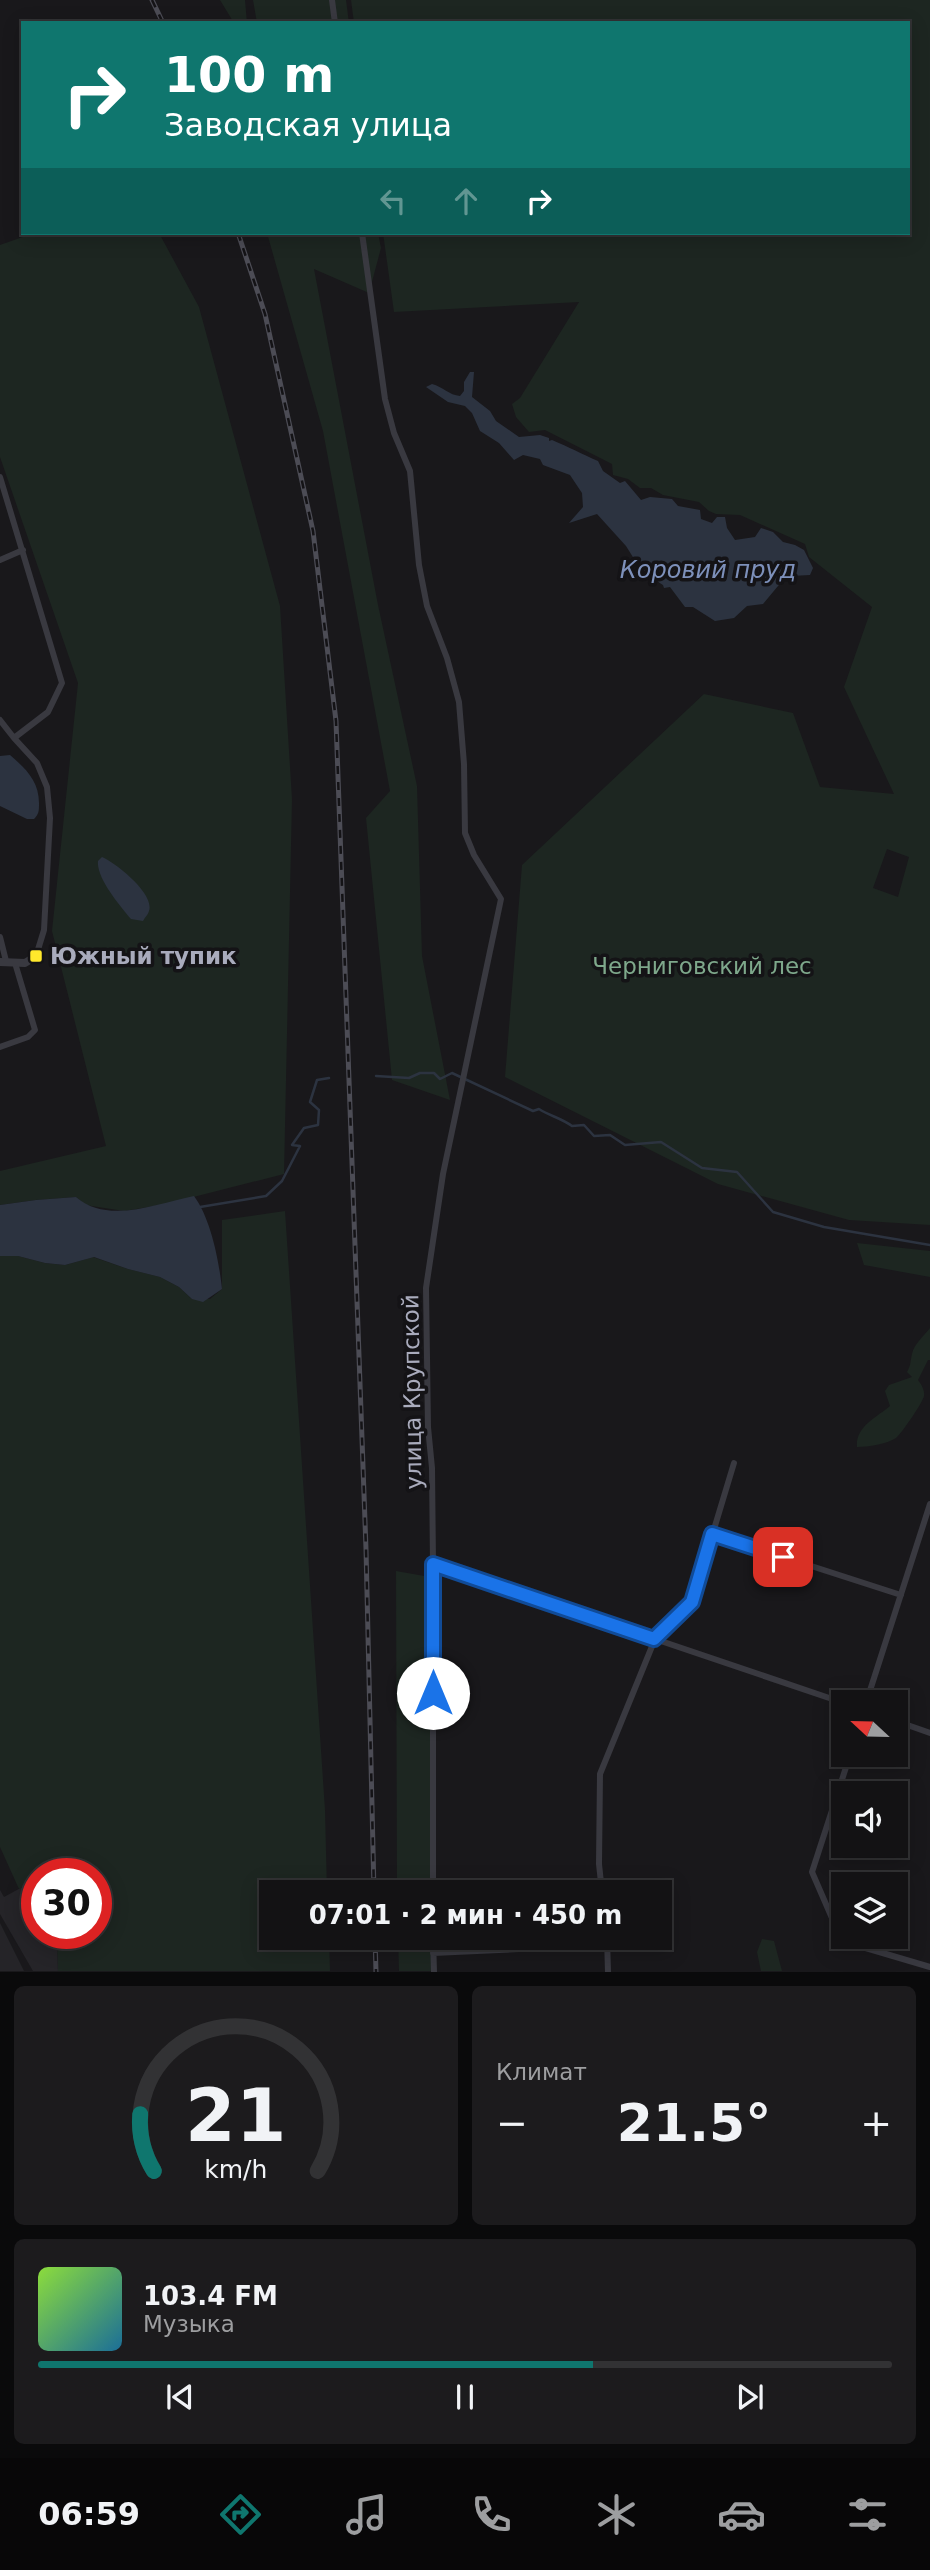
<!DOCTYPE html>
<html lang="ru">
<meta charset="utf-8">
<style>
:root{--surface:#131214;--page:#1c1b1d;--text:#f1f3f6;--muted:#9d9ea0;--line:#323234;--accent:#0f766e}
body{margin:0;font-family:"DejaVu Sans",sans-serif;background:var(--page);color:var(--text);height:100vh;display:flex;flex-direction:column;font-size:26px;white-space:nowrap}
*{box-sizing:border-box;margin:0}
p{font-size:23px;color:var(--muted)}
.icon{flex:none;width:38px;height:38px;fill:none;stroke:currentColor;stroke-width:2;stroke-linecap:round;stroke-linejoin:round}
.map{position:relative;height:1972px;overflow:hidden}
.details{display:flex;flex-direction:column;gap:14px;padding:14px;background:#0a0a0b;flex:1}
.details>*{flex:none}
.banner{position:absolute;left:21px;top:21px;width:889px;height:214px;border-radius:0px;box-shadow:0 4px 18px #0003,0 0 0 2px var(--line);background:#0f766e;color:#fff;overflow:hidden}
.needle{width:46px;rotate:292deg}
.buttons{position:absolute;left:831px;top:1690px;display:grid;gap:14px}
.buttons a{display:grid;place-items:center;width:77px;height:77px;border-radius:0px;background:var(--surface);box-shadow:0 4px 18px #0003,0 0 0 2px var(--line);font-size:35px}
.speed{position:absolute;left:21px;top:1858px;display:flex;gap:14px;font-size:35px;font-weight:700;text-align:center}
.speed>*{display:grid;place-content:center;width:91px;height:91px;border-radius:50%;background:var(--surface);box-shadow:0 4px 18px #0003,0 0 0 2px var(--line);line-height:1}
.speed .limit{border:10px solid #d22;background:#fff;color:#111}
.pin{position:absolute;display:grid;place-items:center;width:60px;height:60px;color:#fff;margin:-30px;border-radius:14px;box-shadow:0 4px 10px #0006}
.me{position:absolute;width:77px;margin:-38px;rotate:0deg;stroke-linejoin:round;filter:drop-shadow(0 0 5px #0008)}
.turn{display:flex;align-items:center;gap:24px;height:147px;padding:0 28px;font-size:32px}
.turn .icon{width:91px;height:91px;stroke-width:2.5}
.turn b{display:block;font-size:49px;line-height:60px}
.lanes{display:flex;align-items:center;height:66px;padding:0 28px;background:#0003;justify-content:center;gap:35px;direction:ltr}
.lanes .off{opacity:.35}
.big{font-size:52px;font-weight:800;line-height:1.1}
.details .widget{flex:1;display:flex;flex-direction:column;justify-content:center;gap:10px;min-width:0;padding:0 24px;border-radius:10px;background:var(--page)}
.details .dial{align-items:center;gap:0}
.dial svg{height:182px;overflow:visible;fill:none;stroke:var(--line);stroke-width:7;stroke-linecap:round;text-anchor:middle}
.dial text{fill:var(--text);stroke:none}
.song{display:flex;align-items:center;gap:21px}
.cover{width:84px;height:84px;border-radius:10px;background:linear-gradient(135deg,hsl(90 70% 55%),hsl(200 70% 35%))}
.played{height:7px;border-radius:4px;background:linear-gradient(90deg,var(--accent) 65%,var(--line) 65%)}
.keys{display:flex;justify-content:space-around;direction:ltr}
.heat{display:flex;justify-content:space-between;align-items:center;font-size:38px;direction:ltr}
.details .tiles{flex:1;display:grid;gap:14px;grid-template-columns:1fr 1fr}
.widget:last-child{grid-column:span 2}
.trip{position:absolute;left:259px;top:1880px;width:413px;height:70px;border-radius:0px;background:var(--surface);box-shadow:0 4px 18px #0003,0 0 0 2px var(--line);font-weight:800;line-height:70px;text-align:center}
.menu{display:flex;height:112px;justify-content:space-around;align-items:center;background:#080708;color:var(--muted)}
.menu .icon{width:49px;height:49px}
.menu .on{color:var(--accent)}
.menu b{font-size:32px;color:var(--text)}
.map>svg:first-child{display:block}
</style>
<div class="map">
<svg width="930" height="1972" viewBox="0 0 930 1972">
<rect width="100%" height="100%" fill="#19181b"/>
<path fill="#252428" d="M37,1879V1934H57L58,1971H33L0,1914V1890L4,1897Z
M0,1923L24,1971H0Z"/>
<path fill="#1d2621" fill-rule="evenodd" d="M220,0H245L247,23H234Z
M253,0H346L349,23H257Z
M351,0H930V1225L849,1220L718,1184L505,1077L522,865L704,694L793,713L820,787L894,794L844,687L872,607L809,557L805,544L740,515L716,514L709,511L699,502L663,495L651,488H640L628,479L613,475L612,464L545,430L529,432L516,417L512,404L520,398L579,302L394,312L383,233H908V23H354ZM887,849L909,857L898,897L873,888Z
M34,233H159L199,307L280,606L292,799L284,1174L166,1204L124,1211L85,1205L76,1197L36,1200L0,1205V1171L106,1146L52,931L78,683L0,457V245Z
M267,233H378L381,248L369,293L314,269L378,605L417,786L422,956L450,1100L392,1080L366,818L390,791L323,431Z
M285,1211L325,1810L327,1892H271V1937H329L330,1971H58L57,1934H96V1874H56L55,1868L44,1874H37V1879L19,1889L0,1847V1256H18L45,1263L65,1265L93,1257L128,1269L160,1277L179,1287L192,1299H210L222,1289V1220Z
M857,1243L930,1251V1277L864,1265Z
M930,1328V1360H928L918,1380C921,1384 925,1390 924,1396C923,1402 902,1433 896,1438C887,1444 868,1447 857,1447C855,1427 877,1417 890,1406L885,1391L889,1385L912,1377L907,1372C911,1365 910,1362 912,1354C914,1344 924,1336 930,1328Z
M396,1571L430,1577L432,1892H397Z
M398,1937H433L434,1971H399Z
M762,1939L774,1941L782,1971H761L757,1952Z"/>
<path fill="#2c3340" d="M470,372H474L472,397L490,411L496,421L519,437L540,435L549,438V441L552,440C569,447 582,454 598,461L603,471L620,483L625,481L641,500L650,497L672,499L678,506L700,510L701,519L712,523L717,517H725L727,528L735,540L755,537L761,528L773,532L783,542L795,545L804,550L813,568L810,575L791,576L783,580L763,604L747,606L734,618L715,621L693,607H685L670,587L664,588L663,585C654,580 649,572 640,569V562H636L626,546L597,514L569,523L583,507L582,493L570,475L543,465L540,459L523,455L514,460L499,443L480,431L472,413L465,406L448,402L426,387L432,384C443,387 449,395 460,396L464,391V382Z
M10,755C26,769 39,781 39,803C39,811 39,814 34,819H27L0,806V756Z
M102,857C116,863 155,894 149,911C148,915 145,917 143,921L131,919C121,907 96,878 98,861Z
M194,1196C211,1219 219,1261 222,1289L203,1302L192,1299L179,1287L160,1277L128,1269L94,1257L65,1265L45,1263L18,1256H0V1205L36,1200L76,1197C108,1225 158,1203 194,1196Z"/>
<g fill="none" stroke-linecap="round" stroke-linejoin="round">
<path stroke="#2c3340" stroke-width="2.5" d="M376,1076L409,1078L420,1073H434L440,1079L452,1073L533,1111L539,1109C550,1116 561,1118 572,1126L584,1125L594,1136L610,1135L625,1145L661,1142L702,1168L737,1172L773,1212L824,1227L930,1245
M200,1207L266,1196L282,1181L300,1146L292,1145L304,1128L318,1125L319,1110L310,1102L317,1080L329,1078"/>
<path stroke="#393940" stroke-width="6" d="M332,0L335,23
M362,233L385,399L394,433L410,471L419,565L427,606L447,658L459,702L464,764L465,833L474,855L501,899L443,1174L426,1288L428,1427L432,1468L433,1564V1892
M0,477L62,683L48,712L14,738
M0,560L23,550
M0,720L14,738L37,763L47,787L50,818L44,930L36,956
M0,937L6,961
M0,1047L28,1037L35,1030L15,963
M712,1534L901,1595
M433,1564L844,1703
M866,1703L930,1504
M896,1721L930,1733
M850,1755L812,1872L842,1941L930,1967
M602,1892L599,1864L600,1774L655,1639L692,1602L734,1463
M433,1937L434,1972
M607,1937L608,1972
M433,1953L607,1945"/>
<path stroke="#393940" stroke-width="8" d="M0,962L25,963L36,956"/>
<g stroke="#4c4c55" stroke-width="5">
<path id="rail" d="M152,0L163,23
M238,233L265,314L313,531L336,721L366,1549L374,1892
M375,1937L376,1972"/>
</g>
<use href="#rail" stroke="#141316" stroke-width="2.5" stroke-dasharray="8" stroke-linecap="butt"/>
</g>
<g fill="none" stroke-linecap="round" stroke-linejoin="round">
<g stroke="#114b97" stroke-width="18">
<path id="route" d="M433,1693V1564L654,1639L692,1602L712,1534L783,1557"/>
</g>
<use href="#route" stroke="#1a73e8" stroke-width="12"/>
</g>
<rect fill="#ffe82c" stroke="#141316" stroke-width="2.5" x="29" y="949" width="14" height="14" rx="3.5"/>
<g text-anchor="middle" dominant-baseline="central" stroke-width="7" stroke-linejoin="round" paint-order="stroke">
<g font-size="23" font-weight="bold" fill="#a9abbc" stroke="#141316" text-anchor="start">
<text x="50" y="956">Южный тупик</text>
</g>
<g font-size="23" fill="#7ea88b" stroke="#141316">
<text x="702" y="966">Черниговский лес</text>
</g>
<g font-size="23" fill="#a9abbc" stroke="#141316">
<text transform="translate(412 1392) rotate(-91)">улица Крупской</text>
</g>
<g font-size="24" font-style="italic" fill="#7d90ba" stroke="#141316">
<text x="708" y="570">Коровий пруд</text>
</g>
</g>
</svg>
<div class="buttons">
<a><svg class="needle" viewBox="-14 -14 28 28"><path d="M0-13l5 13h-10z" fill="#e53935"/><path d="M0 13l5-13h-10z" fill="#9d9ea0"/></svg></a>
<a><svg class="icon" aria-label="sound" viewBox="0 0 24 24"><path d="M4 9h4l5-4v14l-5-4H4zM17 9q2 3 0 6"/></svg></a>
<a><svg class="icon" aria-label="layers" viewBox="0 0 24 24"><path d="M12 4l9 5-9 5-9-5zM3 14l9 5 9-5"/></svg></a>
</div>
<div class="speed"><div class="limit">30</div></div>
<div class="pin" style="left:783px;top:1557px;background:#d93025"><svg class="icon" aria-label="arrive" viewBox="0 0 24 24"><path d="M6 21V4h12l-3 4 3 4H6"/></svg></div>
<svg class="me" style="left:433px;top:1693px" viewBox="-20 -20 40 40"><circle r="19" fill="#fff"/><path d="M0-13L10 11 0 6-10 11z" fill="#1a73e8"/></svg>
<div class="trip">07:01 · 2 мин · 450 m</div>
<div class="banner">
<div class="turn"><svg class="icon" aria-label="right" viewBox="0 0 24 24"><path d="M7 20v-9h11M14 6l5 5-5 5"/></svg><div><b>100 m</b>Заводская улица</div></div>
<div class="lanes"><svg class="icon off" aria-label="left" viewBox="0 0 24 24"><path d="M17 20v-9H6M10 6l-5 5 5 5"/></svg><svg class="icon off" aria-label="ahead" viewBox="0 0 24 24"><path d="M12 20V5M6 11l6-6 6 6"/></svg><svg class="icon" aria-label="right" viewBox="0 0 24 24"><path d="M7 20v-9h11M14 6l5 5-5 5"/></svg></div>
</div>
</div>
<section class="details">
<div class="tiles">
<div class="widget dial"><svg viewBox="0 0 100 80">
<path d="M14 69A42 42 0 1 1 86 69"/>
<path d="M14 69A42 42 0 0 1 8 44" stroke="#0f766e"/>
<text x="50" y="56" font-size="32" font-weight="700">21</text>
<text x="50" y="72" font-size="11">km/h</text>
</svg></div>
<div class="widget"><p>Климат</p>
<div class="heat"><a>−</a><b class="big">21.5°</b><a>+</a></div>
</div>
<div class="widget">
<div class="song"><i class="cover"></i><div><b>103.4 FM</b><p>Музыка</p></div></div>
<div class="played"></div>
<div class="keys"><svg class="icon" aria-label="previous" viewBox="0 0 24 24"><path d="M18 5L8 12l10 7zM5 5v14"/></svg><svg class="icon" aria-label="pause" viewBox="0 0 24 24"><path d="M8 5v14M16 5v14"/></svg><svg class="icon" aria-label="next" viewBox="0 0 24 24"><path d="M6 5l10 7-10 7zM19 5v14"/></svg></div>
</div>
</div>
</section>
<nav class="menu">
<b>06:59</b>
<svg class="icon on" aria-label="directions" viewBox="0 0 24 24"><path d="M12 3l9 9-9 9-9-9zM9 14v-3h6M13 9l2 2-2 2"/></svg>
<svg class="icon" aria-label="music" viewBox="0 0 24 24"><path d="M9 18V5l10-2v13"/><circle cx="6" cy="18" r="3"/><circle cx="16" cy="16" r="3"/></svg>
<svg class="icon" aria-label="phone" viewBox="0 0 24 24"><path d="M5 4h4l2 5-3 2q2 4 5 5l2-3 5 2v4C11 20 4 13 5 4z"/></svg>
<svg class="icon" aria-label="climate" viewBox="0 0 24 24"><path d="M12 3v18M4 7l16 10M4 17L20 7"/></svg>
<svg class="icon" aria-label="car" viewBox="0 0 24 24"><path d="M5 17H2v-5l4-1 3-4h7l3 4 3 1v5h-3M9 17h6M6 11h13"/><circle cx="7" cy="17" r="2"/><circle cx="17" cy="17" r="2"/></svg>
<svg class="icon" aria-label="filters" viewBox="0 0 24 24"><path d="M4 7h16M4 17h16"/><circle cx="9" cy="7" r="2"/><circle cx="15" cy="17" r="2"/></svg>
</nav>
